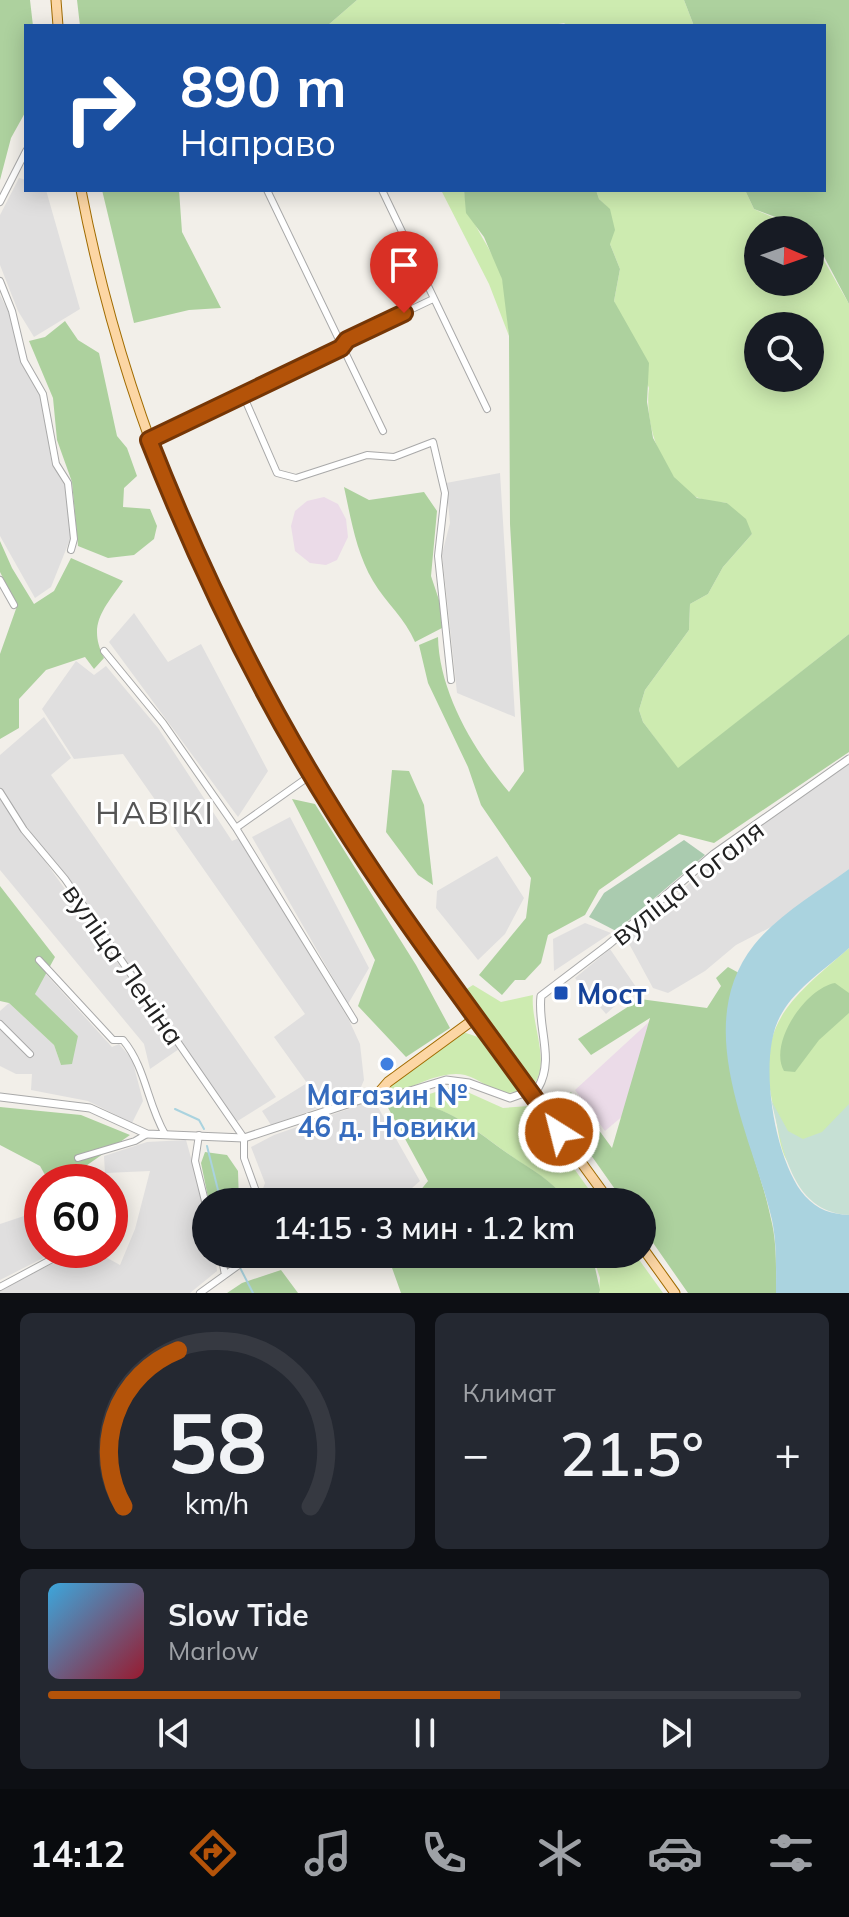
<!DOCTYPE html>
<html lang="ru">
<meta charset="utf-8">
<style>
:root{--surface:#171b24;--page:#242831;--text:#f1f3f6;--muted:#9ea1a6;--line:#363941;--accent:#b45309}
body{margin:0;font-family:Mulish,sans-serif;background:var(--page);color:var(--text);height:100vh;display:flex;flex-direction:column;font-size:30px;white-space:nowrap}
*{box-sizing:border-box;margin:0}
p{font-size:26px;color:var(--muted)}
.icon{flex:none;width:44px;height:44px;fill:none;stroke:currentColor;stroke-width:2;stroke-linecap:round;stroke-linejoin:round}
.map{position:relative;height:1293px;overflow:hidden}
.side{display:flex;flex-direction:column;gap:20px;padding:20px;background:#0d0f14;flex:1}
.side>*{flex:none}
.guide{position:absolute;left:24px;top:24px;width:802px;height:168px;border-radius:0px;box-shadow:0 4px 20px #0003;background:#1a4fa0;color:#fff;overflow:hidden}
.needle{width:52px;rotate:92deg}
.tools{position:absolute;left:744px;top:216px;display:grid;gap:16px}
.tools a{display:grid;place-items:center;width:80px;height:80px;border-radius:50%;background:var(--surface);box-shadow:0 4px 20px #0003;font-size:40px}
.speed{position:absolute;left:24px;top:1164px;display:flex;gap:16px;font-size:40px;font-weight:700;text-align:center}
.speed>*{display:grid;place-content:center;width:104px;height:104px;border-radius:50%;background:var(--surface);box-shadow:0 4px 20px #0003;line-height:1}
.speed .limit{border:12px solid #d22;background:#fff;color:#111}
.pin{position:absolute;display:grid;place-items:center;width:68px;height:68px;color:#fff;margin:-82px -34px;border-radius:50% 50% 50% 0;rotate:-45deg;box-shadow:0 0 8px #0007}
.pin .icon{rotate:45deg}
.me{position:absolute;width:88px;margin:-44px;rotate:324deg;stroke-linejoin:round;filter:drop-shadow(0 0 6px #0008)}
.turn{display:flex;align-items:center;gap:28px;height:168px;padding:0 24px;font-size:36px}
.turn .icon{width:104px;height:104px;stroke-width:2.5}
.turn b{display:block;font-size:56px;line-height:68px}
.big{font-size:60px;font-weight:600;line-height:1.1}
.side .card{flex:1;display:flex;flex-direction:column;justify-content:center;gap:12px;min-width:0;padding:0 28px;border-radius:12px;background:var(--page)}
.side .dial{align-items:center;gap:0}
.dial svg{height:208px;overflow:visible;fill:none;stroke:var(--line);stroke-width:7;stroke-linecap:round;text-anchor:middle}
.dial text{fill:var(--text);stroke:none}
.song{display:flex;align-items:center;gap:24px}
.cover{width:96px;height:96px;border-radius:12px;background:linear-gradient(135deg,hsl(200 70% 55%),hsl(350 70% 35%))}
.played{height:8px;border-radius:4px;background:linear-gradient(90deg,var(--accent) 60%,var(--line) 60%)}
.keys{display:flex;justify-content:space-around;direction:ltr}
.heat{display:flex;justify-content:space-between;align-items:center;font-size:44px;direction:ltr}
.side .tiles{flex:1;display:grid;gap:20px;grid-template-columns:1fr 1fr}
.card:last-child{grid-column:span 2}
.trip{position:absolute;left:192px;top:1188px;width:464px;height:80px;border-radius:40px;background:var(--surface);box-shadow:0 4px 20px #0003;font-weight:600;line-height:80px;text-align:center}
.tabs{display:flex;height:128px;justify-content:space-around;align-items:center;background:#090b0e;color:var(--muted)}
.tabs .icon{width:56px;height:56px}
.tabs .selected{color:var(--accent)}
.tabs b{font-size:36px;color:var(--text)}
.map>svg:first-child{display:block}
</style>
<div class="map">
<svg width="849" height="1293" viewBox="0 0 849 1293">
<rect width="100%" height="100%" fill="#f2efe9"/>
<path fill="#e0dfdf" d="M19,178L26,180V190H46L80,309L34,337L18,311L0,265V215Z
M0,295L9,313L21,360L40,395L52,464L65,486L71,537L51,587L35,598L0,536Z
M500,473L515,717L457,693L442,554L450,523L446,483Z
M134,613L168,662L201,644L268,771L238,817L109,642Z
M76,661L94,675L106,666L158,728L232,841L239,838L349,1020L360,1044L364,1080L358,1094L271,1125L262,1111L307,1083L274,1037L305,1014L123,754L74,759L42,709Z
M44,717L71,758L51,775L276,1097L236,1122L0,789V755Z
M849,761V869L771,927L736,945L705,971L668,993L653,988L627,940L717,858Z
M0,798L179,1049L150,1069L144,1044L0,870Z
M290,817L369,968L348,1004L252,837Z
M497,856L524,898L505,934L478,960L436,908L437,891Z
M585,923L611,933L554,971L553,939Z
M610,949L636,987L606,1014L575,978Z
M44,972L112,1047L119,1044L132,1059L143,1101L132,1123L88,1101L31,1090L32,1074H16L0,1066V1011L9,1003L54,1045L61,1065L78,1036L35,994Z
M374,1100L420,1181L396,1202H258L265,1183L251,1147L274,1135Z
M186,1140L206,1211V1254H215L217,1271L190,1293H0V1289L81,1250H93L120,1265L135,1229L150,1171L105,1173L104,1156L147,1142Z
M42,1202V1250H59L0,1280V1224L24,1216Z"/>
<path fill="#ebdbe8" d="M324,497L338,504L346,519L348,537L337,560L326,565L310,563L295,551L291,526L295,511L307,501Z
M650,1021L683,1065L605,1131L575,1090Z"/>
<path fill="#cdebb0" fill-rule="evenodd" d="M357,0H684L694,26H568L564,23L547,26H327Z
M441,190H464C467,223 492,245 502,278C507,296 507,317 509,336L489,284Z
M596,190H745L754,209L802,230H758V282H810V236L849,304V634L678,769L643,722L639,710L645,690L689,630L690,604L708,594L723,567L752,534L727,503C718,502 704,501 696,497C662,478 644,424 649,388L614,301L620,269L610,244V210L599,199ZM758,326H810V378H758Z
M849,948V1215C830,1199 802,1182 788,1162C780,1151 778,1128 775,1114C753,1026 787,1002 849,948Z
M473,985L501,1002L533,995C530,1022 552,1065 533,1085L465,990Z
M463,1032L484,1039L518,1091C498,1099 484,1080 465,1075C444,1070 417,1085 397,1092L391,1091V1084Z
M454,1086L503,1108L529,1106L598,1202H568C551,1179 532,1171 510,1155C473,1129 452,1107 405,1102Z
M592,1254H635L663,1293H599L600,1278Z"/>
<path fill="#add19e" d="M0,0H30L33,26H26V111L11,138L0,180Z
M77,0H357L327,26H80Z
M684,0H849V304L810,230L754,209L745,190H824V26H694Z
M102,190H179L182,232L221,308L189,310L134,323Z
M464,190H596L599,199L610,209L615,230L610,244L620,269L614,301L649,363L647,402L653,438L674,477L697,498L727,503L746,519L752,534L723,567L708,594L690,604L689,630L645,690L639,710L643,722L678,768L849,634V752L714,843L679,834L599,890L585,915L548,935L541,963L525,980H515L502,995L479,975L526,918L531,878L481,805L468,767L428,683L419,645L438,637C439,692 474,751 509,792L524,771L510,524L509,336L502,279L484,237L466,213Z
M65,321L78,340L99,353L117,436L127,448L137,476L124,488L123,507L150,509L157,526L154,539L134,555L108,558L78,546L72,482L57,440L53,398L29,341L45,337Z
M344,487L369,500L424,492L437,511L431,576L441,606L442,628L415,642C405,618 386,603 373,581C356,552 351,519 344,487Z
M0,541L12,568L34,604L54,591L71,558L123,581C104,609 87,624 104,658L94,669L85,657L46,670L19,699V728L0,739V654L17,606L0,572Z
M392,770L409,771L424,805L433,885L418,875L386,832Z
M292,799L315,804L416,965L450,1028L406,1057L358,1006L375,960Z
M0,886L55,957L35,994L78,1036L72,1064L61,1065L54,1045L9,1003L0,1001Z
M728,967L739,973C706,1057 754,1138 771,1219C777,1243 776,1268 776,1293H688L642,1227V1202H624L555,1104L571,1092L612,1148L650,1018L591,1055L578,1039L640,999L707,1008L721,986L716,978Z
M835,983L849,993V1013L819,1040L795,1072L784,1071C768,1043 806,988 835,983Z
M405,1102C450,1105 475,1131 510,1155C532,1170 551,1179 568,1202H411L428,1181L386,1104Z
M0,1107L81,1115L130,1135L63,1182H49L40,1166L0,1145Z
M205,1152L227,1155L238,1171L239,1202H209L201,1163Z
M387,1254H592L600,1290L599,1293H401Z
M281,1270L298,1293H227L242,1283Z"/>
<path fill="#c6e0d4" d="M771,1100L788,1131L803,1139L822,1132L849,1104V1215C790,1212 783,1146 771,1100Z"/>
<path fill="#aacbaf" d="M684,840L705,855L616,931L589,917L604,893Z"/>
<path fill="#aad3df" d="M849,869V948C827,968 797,987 782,1013C756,1054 774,1161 805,1196C818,1210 831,1214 849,1215V1293H776C776,1269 777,1244 772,1220C752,1135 690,1026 754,945C779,914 818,892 849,869Z"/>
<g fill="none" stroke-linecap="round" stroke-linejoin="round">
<path stroke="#aad3df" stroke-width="2" d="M175,1109L199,1120L204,1129
M207,1146L221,1202
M233,1254L253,1293"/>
<g stroke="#a9a9a9" stroke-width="8">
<path id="minor" d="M267,190L383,431
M382,190L487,409
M0,202L26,151
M0,281L12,311L24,361L43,394L56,464L68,483L74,539L71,550
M238,395L247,404L277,473L296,478L367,455L394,457L433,442L445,493L438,556L451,680
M149,440L341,348L347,340L433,299
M0,580L14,605
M104,651L163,723L236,828L354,1020
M0,792L24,830L65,879L244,1138V1158L257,1194L254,1202
M236,828L311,775
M39,960L113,1040H123C146,1068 147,1103 165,1134
M0,1024L30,1054
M199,1135L195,1161L206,1205
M78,1158L135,1141L147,1134
M225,1275L250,1257V1254
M0,1287L69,1250
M200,1293L225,1275L221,1254"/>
</g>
<g stroke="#a9a9a9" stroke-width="9">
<path id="tertiary" d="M0,1097L90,1108L147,1134L244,1138L363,1099L400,1094L446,1080L469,1083L510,1098L538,1088C555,1059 537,1027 541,996L608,945L714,854L849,759"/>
</g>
<g stroke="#a06b00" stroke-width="11">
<path id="primary" d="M56,0L58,26
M81,190C121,398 203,597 313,778C373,877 443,969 509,1063
M375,1097L388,1082L477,1017
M642,1247L675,1293"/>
</g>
<use href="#minor" stroke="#fff" stroke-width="6"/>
<use href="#tertiary" stroke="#fff" stroke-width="7"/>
<use href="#primary" stroke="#fcd6a4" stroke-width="9"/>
<g stroke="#a06b00" stroke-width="11" stroke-linecap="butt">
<path id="primary-bridge" d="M509,1063L610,1202"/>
</g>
<use href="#primary-bridge" stroke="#fcd6a4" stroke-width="9"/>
</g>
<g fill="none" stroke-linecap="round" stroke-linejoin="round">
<g stroke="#753606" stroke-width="20">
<path id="route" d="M404,313L347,340L341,348L149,440C200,570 261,696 336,815C404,924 484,1027 559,1132"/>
</g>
<use href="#route" stroke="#b45309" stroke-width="14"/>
</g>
<rect fill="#1a4fb4" stroke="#fff" stroke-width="3" x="553" y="985" width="16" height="16" rx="4"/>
<circle fill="#3f7fe0" stroke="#fff" stroke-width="3" cx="387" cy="1064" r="8"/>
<g text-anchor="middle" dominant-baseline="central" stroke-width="6" stroke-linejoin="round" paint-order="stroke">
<g font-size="28" fill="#222" stroke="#fff">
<text transform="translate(687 882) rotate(-38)">вуліца Гогаля</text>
<text transform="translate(124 964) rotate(55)">вуліца Леніна</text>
</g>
<g font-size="28" font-weight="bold" fill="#164399" stroke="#fff" text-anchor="start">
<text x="577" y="993">Мост</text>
</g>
<g font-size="28" font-weight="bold" fill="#366cbe" stroke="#fff">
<text x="387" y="1094">Магазин №<tspan x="387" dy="32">46 д. Новики</tspan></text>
</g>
<g font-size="32" letter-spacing="2" fill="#555" stroke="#fff">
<text x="155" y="812">НАВІКІ</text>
</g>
</g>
</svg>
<div class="tools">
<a><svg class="needle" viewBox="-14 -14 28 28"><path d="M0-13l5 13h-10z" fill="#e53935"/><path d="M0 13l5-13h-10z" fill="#9ea1a6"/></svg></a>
<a><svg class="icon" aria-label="search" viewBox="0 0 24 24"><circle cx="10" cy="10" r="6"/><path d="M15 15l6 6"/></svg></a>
</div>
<div class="speed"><div class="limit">60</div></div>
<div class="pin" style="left:404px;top:313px;background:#d93025"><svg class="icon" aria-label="arrive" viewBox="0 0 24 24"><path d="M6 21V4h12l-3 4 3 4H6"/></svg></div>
<svg class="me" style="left:559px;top:1132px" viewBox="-20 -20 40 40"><circle r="17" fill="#b45309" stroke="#fff" stroke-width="3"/><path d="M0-11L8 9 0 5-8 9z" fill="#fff"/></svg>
<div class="trip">14:15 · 3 мин · 1.2 km</div>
<div class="guide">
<div class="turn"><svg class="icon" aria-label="right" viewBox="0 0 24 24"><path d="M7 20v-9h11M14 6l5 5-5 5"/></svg><div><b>890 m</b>Направо</div></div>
</div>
</div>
<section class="side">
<div class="tiles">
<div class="card dial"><svg viewBox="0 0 100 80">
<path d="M14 69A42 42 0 1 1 86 69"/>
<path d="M14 69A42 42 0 0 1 35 9" stroke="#b45309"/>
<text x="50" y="56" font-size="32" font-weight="700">58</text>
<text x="50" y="72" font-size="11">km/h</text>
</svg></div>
<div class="card"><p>Климат</p>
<div class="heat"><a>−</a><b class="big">21.5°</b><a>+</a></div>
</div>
<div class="card">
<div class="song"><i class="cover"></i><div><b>Slow Tide</b><p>Marlow</p></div></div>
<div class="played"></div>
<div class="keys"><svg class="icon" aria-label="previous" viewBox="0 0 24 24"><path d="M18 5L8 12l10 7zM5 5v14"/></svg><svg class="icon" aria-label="pause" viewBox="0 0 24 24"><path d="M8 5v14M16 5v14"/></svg><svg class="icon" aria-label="next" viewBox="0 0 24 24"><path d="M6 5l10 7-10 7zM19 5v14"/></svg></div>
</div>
</div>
</section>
<nav class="tabs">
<b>14:12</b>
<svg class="icon selected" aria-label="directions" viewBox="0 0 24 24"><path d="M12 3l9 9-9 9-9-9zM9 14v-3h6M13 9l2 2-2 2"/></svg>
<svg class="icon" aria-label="music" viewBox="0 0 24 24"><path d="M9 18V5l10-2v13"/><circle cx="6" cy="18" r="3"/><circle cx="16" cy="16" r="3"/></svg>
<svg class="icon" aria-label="phone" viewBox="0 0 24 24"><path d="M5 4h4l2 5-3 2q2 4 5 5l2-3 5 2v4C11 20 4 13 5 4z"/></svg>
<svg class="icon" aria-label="climate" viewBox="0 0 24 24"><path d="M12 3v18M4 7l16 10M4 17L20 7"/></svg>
<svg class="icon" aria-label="car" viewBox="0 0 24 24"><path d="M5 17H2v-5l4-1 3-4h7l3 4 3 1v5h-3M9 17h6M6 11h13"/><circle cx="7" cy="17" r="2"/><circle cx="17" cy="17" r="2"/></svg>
<svg class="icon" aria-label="filters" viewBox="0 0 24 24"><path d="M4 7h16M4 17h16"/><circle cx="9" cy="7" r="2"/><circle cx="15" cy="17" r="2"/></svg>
</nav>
